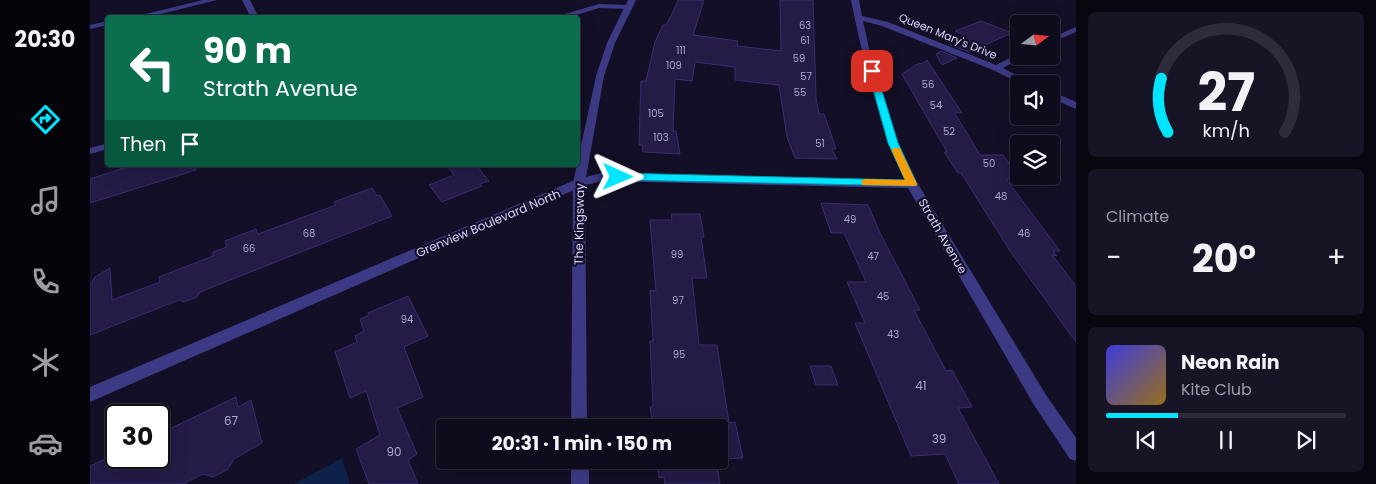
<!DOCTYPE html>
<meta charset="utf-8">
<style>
:root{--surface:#0e0b1c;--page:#171425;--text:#f1f3f6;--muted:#9b9ba3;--line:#2e2b3b;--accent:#00e5ff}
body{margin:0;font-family:Poppins,sans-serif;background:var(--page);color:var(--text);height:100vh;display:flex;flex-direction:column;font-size:19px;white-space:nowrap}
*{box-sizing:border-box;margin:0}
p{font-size:16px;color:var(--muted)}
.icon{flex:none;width:28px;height:28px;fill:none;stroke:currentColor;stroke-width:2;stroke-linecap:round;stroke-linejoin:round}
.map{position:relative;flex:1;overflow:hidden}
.sheet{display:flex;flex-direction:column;gap:12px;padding:12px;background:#08060f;width:300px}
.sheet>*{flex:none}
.hud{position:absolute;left:15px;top:15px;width:475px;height:152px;border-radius:5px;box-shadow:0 5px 20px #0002,0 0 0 1px var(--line);background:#0b6e4f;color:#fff;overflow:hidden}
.needle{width:32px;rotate:74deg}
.tools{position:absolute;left:920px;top:15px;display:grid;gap:10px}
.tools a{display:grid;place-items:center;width:50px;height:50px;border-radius:5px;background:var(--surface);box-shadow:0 5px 20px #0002,0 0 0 1px var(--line);font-size:25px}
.speed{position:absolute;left:15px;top:404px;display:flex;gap:10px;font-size:25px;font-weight:700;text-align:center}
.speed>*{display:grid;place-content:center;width:65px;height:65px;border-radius:50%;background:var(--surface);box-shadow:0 5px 20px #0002,0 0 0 1px var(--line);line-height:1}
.speed .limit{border:2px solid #111;border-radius:8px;background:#fff;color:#111}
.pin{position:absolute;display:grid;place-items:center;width:42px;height:42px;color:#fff;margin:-21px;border-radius:10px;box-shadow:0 2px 8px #0006}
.me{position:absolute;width:55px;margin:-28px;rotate:91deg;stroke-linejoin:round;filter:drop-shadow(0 0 4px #0008)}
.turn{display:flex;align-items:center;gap:18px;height:105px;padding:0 15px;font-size:22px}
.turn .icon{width:65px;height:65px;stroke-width:2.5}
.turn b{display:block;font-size:35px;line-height:42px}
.then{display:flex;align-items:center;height:48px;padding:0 15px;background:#0003;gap:10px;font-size:19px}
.big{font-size:38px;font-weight:700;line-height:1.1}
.sheet .card{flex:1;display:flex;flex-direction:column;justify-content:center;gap:8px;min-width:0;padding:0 18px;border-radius:8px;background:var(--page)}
.sheet .dial{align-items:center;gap:0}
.dial svg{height:130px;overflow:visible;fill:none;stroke:var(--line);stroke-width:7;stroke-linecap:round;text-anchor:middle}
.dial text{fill:var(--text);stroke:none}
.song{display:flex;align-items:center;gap:15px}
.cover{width:60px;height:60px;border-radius:8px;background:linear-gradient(135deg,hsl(240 70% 55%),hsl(40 70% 35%))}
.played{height:5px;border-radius:2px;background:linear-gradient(90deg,var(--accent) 30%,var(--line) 30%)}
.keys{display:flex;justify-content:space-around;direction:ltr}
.heat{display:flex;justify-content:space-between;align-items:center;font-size:28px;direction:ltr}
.trip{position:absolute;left:346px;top:419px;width:292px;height:50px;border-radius:5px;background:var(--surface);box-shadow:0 5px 20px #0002,0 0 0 1px var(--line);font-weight:700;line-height:50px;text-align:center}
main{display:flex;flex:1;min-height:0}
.tabs{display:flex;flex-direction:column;width:90px;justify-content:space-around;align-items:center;background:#06040b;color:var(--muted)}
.tabs .icon{width:35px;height:35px}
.tabs .selected{color:var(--accent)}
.tabs b{font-size:22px;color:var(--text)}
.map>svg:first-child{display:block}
</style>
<main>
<nav class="tabs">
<b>20:30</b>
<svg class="icon selected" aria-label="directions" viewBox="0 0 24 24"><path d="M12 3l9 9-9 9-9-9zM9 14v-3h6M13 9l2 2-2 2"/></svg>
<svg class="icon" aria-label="music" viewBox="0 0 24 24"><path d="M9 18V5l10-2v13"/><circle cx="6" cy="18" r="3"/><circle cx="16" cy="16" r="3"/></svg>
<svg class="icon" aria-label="phone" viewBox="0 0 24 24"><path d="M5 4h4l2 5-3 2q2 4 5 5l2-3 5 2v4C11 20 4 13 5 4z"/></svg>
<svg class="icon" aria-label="climate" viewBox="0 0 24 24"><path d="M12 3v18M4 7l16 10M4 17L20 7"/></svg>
<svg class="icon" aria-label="car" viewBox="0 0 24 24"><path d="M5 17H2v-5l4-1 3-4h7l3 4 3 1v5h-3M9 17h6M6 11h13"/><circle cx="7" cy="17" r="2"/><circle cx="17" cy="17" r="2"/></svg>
</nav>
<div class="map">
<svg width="986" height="484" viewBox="0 0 986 484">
<rect width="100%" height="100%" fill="#130f26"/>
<path fill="#0c2248" d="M252,458L260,483L258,484H204Z"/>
<path fill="#241b47" stroke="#3b2d73" d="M588,0H614L603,35L648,41L647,46L691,51L690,0H723L726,98L729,114H734L746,149H742L747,159L705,158L697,137L689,85L645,80V67L605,62L602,81L585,79L583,131H586L590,154L553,152L552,145H549L551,81H556L565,42L573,25H576L582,14Z
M891,21L922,33L879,52L860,45L875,35L865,31Z
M851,51L867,58L852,65L846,54Z
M837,60L872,113L864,112L890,155H913L930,179H916L970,251H963L967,256L962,255L986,286V342L920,251L871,173H868L854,152H857L812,74L829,63L832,64Z
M43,165H105L106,170L0,203V179Z
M357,165H386L399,181L390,184L392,186L352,202L339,185L364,175Z
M282,188L287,196L290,195L302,216L110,292L107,297L94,302L89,300L0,335V285L5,277L20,268L22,300L70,282L69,277L123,256V252L137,247L135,241L166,229L168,234L246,205L244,202Z
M731,203L778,205L790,233L830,310H824L856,371L862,370L882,407L868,408L909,484H869L855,454L821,456L765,323H775L757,282H776L754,233H741Z
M581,214H610L614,237H611L617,278H602L609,345H627L639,423L645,422L653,458L630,459V428H563L560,407L563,406L560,341H563L560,290L566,291L560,220H582Z
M318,296L338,336L314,347L333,397L307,408L327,454L318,460L328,484H279L266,449L290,435L276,391L260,398L245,352L267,342L265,336L274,331L270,319L279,315L278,313Z
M720,366H741L748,385H726Z
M146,397L148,407L161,400L172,443L144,459L137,470L123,477L113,474L93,484H0V466L18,458H69V434Z
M567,460H626L630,484H575L574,477L569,478Z"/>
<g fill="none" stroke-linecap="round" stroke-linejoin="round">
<path fill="#3d3a85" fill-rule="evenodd" d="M113,0H127L55,18H39Z
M152,0H160L169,18H161Z
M761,0H769L772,16L798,22L906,65L928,54L929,56H935L913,68L943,84H931L903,70L792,26L773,21L780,53L808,143L828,184L956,395L986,438V461L980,459L944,405L818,188L511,181L493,186L0,402V387L485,180L511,173L815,180C789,123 773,60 761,0Z
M509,4L538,5L542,7L538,9L509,8L476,18H461Z
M18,21V25L0,29V25Z
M986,27V32L961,43V38Z
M961,91L986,102V109L961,98Z
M18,143V149L0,154V148Z"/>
<path fill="#3d3a85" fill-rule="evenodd" d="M538,0H546L525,43L514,76L495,183L497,428H481L483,183L506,76L517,43Z
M481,460H499V484H481Z"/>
</g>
<path fill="#00e5ff" stroke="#0095a6" d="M782,69L786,71L808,143L827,184L826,186L528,180L523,177L528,173L815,180L798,143L778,71Z"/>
<path fill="#f59e0b" d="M803,148H810L811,151L827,184L826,186L772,185V180L776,179L815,180L802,151Z"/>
<g text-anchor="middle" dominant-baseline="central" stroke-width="4.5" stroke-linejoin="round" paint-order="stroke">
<g font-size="10" fill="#aca6d1">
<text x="715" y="25">63</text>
<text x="715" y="40">61</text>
<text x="591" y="50">111</text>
<text x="709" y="58">59</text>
<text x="584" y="65">109</text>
<text x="716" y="76">57</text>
<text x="838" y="84">56</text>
<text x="710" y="92">55</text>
<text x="846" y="105">54</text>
<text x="566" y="113">105</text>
<text x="859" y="131">52</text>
<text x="571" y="137">103</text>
<text x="730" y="143">51</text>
<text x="899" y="163">50</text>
<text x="911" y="196">48</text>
<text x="760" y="219">49</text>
<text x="219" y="233">68</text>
<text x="934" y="233">46</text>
<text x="159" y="248">66</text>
<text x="587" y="254">99</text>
<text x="783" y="256">47</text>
<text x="793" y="296">45</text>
<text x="588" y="300">97</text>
<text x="317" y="319">94</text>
<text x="803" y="334">43</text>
<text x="589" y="354">95</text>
</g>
<g font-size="11" fill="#d9d4ff" stroke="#130f26">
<text transform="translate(858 36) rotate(22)">Queen Mary's Drive</text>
</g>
<g font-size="12" fill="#d9d4ff" stroke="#130f26">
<text transform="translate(398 223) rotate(-23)">Grenview Boulevard North</text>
<text transform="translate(489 224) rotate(-89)">The Kingsway</text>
<text transform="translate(853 236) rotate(60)">Strath Avenue</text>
</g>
<g font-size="12" fill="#aca6d1">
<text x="831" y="385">41</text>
<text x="141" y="420">67</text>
<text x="849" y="438">39</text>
<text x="304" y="451">90</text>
</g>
</g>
</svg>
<div class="tools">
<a><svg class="needle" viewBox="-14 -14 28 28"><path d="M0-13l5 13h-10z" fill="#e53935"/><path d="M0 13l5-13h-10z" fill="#9b9ba3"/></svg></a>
<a><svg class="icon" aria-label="sound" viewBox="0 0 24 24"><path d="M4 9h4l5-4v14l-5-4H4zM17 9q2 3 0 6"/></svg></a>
<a><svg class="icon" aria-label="layers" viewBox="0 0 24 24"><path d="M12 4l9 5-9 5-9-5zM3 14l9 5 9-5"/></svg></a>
</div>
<div class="speed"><div class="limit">30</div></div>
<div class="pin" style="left:782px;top:71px;background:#d93025"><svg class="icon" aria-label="arrive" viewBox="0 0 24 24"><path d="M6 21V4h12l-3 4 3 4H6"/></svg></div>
<svg class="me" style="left:528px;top:177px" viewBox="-20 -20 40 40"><path d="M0-17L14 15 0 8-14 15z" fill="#00e5ff" stroke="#fff" stroke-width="4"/></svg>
<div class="trip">20:31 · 1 min · 150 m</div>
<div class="hud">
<div class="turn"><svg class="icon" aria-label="left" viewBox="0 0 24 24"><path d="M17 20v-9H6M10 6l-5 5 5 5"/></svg><div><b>90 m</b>Strath Avenue</div></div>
<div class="then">Then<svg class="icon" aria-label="arrive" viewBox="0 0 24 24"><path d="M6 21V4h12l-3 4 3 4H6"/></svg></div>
</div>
</div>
<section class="sheet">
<div class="card dial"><svg viewBox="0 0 100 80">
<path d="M14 69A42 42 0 1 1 86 69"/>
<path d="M14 69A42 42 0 0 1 10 36" stroke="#00e5ff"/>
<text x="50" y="56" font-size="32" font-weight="700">27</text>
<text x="50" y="72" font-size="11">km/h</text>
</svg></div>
<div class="card"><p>Climate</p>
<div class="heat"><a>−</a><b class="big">20°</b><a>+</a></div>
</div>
<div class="card">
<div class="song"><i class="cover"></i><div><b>Neon Rain</b><p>Kite Club</p></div></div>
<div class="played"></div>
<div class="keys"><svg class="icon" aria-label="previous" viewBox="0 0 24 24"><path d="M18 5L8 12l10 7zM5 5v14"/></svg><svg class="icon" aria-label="pause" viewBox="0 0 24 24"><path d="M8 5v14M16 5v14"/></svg><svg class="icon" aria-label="next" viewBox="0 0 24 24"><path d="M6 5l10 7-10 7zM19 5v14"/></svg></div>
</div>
</section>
</main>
